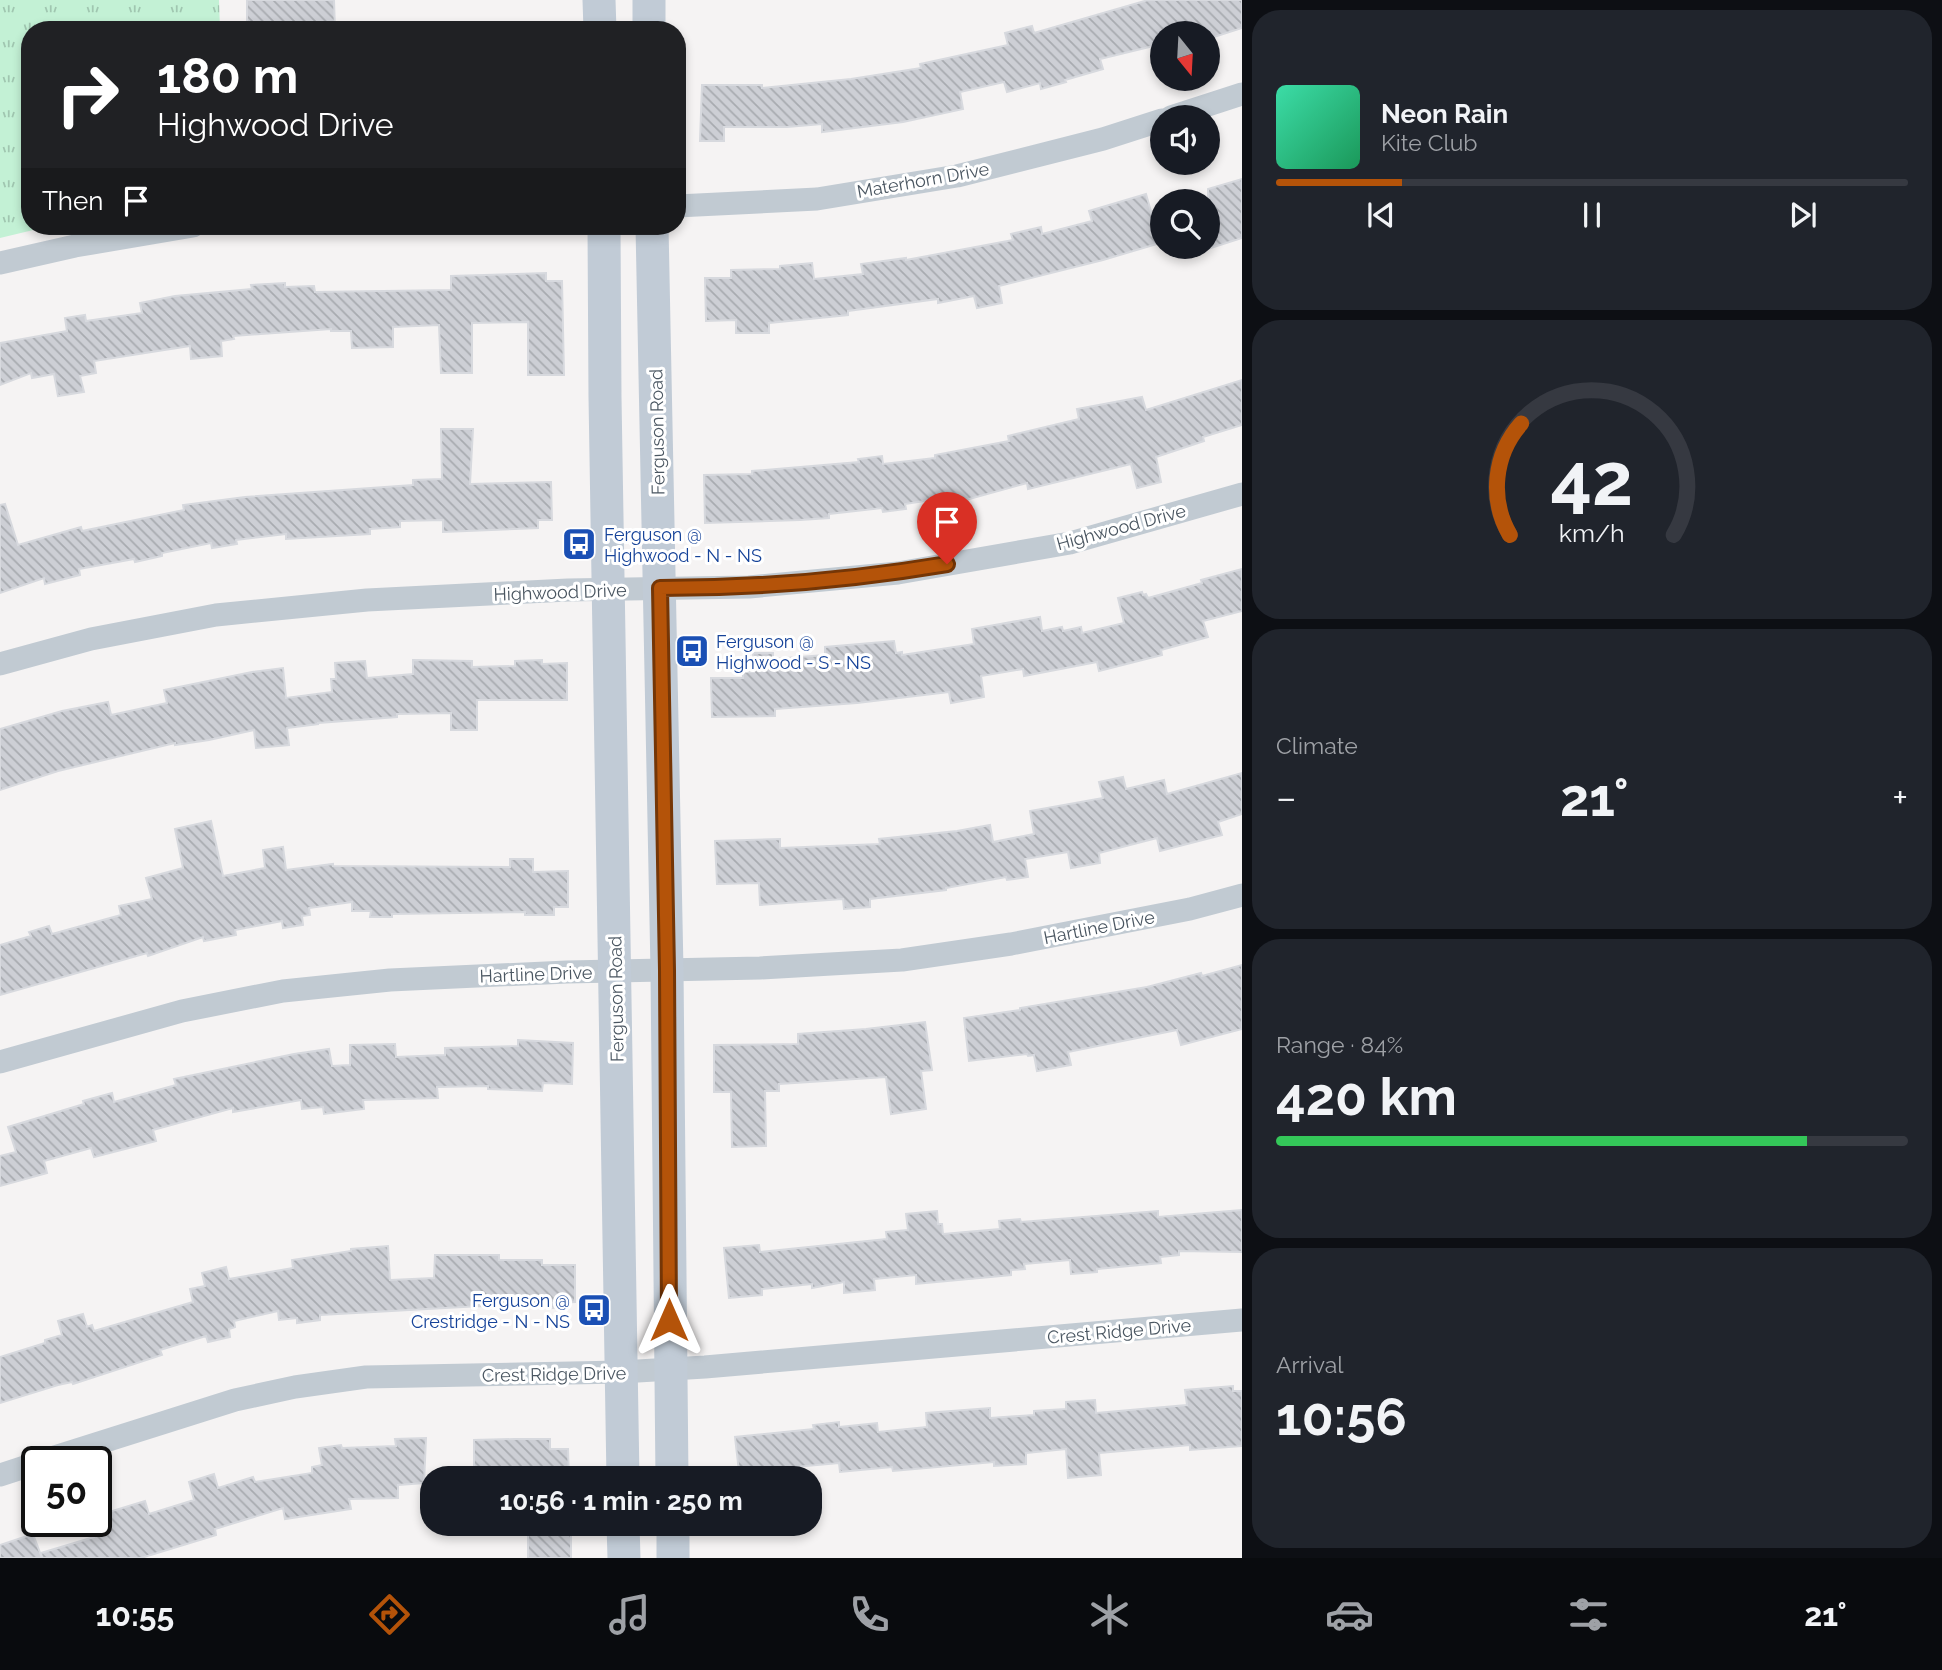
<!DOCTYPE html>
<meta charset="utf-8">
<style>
:root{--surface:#171b24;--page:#20242c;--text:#f1f3f6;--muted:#9ea1a6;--line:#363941;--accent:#b45309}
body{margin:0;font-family:Raleway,sans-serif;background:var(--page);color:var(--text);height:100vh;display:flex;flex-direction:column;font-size:26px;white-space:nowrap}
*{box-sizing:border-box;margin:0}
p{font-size:23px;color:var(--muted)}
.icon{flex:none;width:38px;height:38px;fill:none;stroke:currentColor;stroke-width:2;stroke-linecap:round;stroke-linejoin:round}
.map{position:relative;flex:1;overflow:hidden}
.sheet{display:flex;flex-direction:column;gap:10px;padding:10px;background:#0d0f14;width:700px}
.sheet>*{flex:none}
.hud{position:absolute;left:21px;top:21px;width:665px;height:214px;border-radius:28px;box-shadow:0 4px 10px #0003;background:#202124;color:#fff;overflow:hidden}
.needle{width:46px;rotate:162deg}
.tools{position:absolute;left:1150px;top:21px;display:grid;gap:14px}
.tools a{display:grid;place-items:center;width:70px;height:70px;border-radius:50%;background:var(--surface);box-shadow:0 4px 10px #0003;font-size:35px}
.speed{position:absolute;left:21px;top:1446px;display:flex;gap:14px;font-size:35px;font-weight:700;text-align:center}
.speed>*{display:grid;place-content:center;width:91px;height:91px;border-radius:50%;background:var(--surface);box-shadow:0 4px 10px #0003;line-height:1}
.speed .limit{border:4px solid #111;border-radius:10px;background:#fff;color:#111}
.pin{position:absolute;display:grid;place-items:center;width:60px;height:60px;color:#fff;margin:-72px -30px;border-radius:50% 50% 50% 0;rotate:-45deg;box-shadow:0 0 7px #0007}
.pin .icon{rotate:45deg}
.me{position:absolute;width:77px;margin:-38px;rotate:0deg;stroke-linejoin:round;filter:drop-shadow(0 0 5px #0008)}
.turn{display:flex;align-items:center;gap:24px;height:147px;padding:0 21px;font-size:32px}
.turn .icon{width:91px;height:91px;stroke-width:2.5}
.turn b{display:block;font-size:49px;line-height:60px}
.then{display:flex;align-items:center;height:66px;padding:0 21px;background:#0003;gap:14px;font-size:26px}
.big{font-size:52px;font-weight:700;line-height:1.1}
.sheet .card{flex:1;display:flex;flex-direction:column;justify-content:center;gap:10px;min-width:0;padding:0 24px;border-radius:28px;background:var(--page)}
.sheet .dial{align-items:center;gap:0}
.dial svg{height:182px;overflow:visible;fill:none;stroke:var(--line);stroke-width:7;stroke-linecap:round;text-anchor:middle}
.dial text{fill:var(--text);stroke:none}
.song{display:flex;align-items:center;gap:21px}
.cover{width:84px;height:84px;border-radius:10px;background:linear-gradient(135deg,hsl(160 70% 55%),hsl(150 70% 35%))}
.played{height:7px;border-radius:4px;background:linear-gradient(90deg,var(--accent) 20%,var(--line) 20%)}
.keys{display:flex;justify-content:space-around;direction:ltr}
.heat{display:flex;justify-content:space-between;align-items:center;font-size:38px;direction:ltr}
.charge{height:10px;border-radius:5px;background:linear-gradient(90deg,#34c759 84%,var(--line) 0)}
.trip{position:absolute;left:420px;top:1466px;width:402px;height:70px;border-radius:28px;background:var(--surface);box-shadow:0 4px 10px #0003;font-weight:700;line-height:70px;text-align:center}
.tabs{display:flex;height:112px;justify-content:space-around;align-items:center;background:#090b0e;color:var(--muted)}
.tabs .icon{width:49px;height:49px}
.tabs .active{color:var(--accent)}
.tabs b{font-size:32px;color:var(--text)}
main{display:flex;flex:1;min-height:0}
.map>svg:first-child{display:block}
</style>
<main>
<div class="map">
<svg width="1242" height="1558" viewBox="0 0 1242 1558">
<defs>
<pattern id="park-tufts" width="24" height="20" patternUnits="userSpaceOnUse" patternTransform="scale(1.75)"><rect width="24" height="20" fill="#c3f1d5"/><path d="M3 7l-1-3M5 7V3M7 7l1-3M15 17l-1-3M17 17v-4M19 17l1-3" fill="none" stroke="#a0c6b0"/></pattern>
<pattern id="building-back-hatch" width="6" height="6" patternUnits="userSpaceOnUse" patternTransform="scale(1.75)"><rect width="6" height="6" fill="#cdcfd5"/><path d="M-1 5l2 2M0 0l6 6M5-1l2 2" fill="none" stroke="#a8abb0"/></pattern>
</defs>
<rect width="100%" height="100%" fill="#f5f3f3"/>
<path fill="url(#park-tufts)" d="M0,0H219L220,30H30V226H50L0,238Z"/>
<path fill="url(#building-back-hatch)" stroke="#d7d9de" stroke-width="2" d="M247,0H334L335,30H247Z
M1148,0H1242V28L1208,39V33H1162V44L1100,59L1103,69L1065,80L1066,82L1041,89L1040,83L1007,92L1004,82L960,92L963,109L903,122L822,132V124L787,127H724V141H700L702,85H762V88L851,79L921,68L920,64L1008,45L1005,33L1032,26L1034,33Z
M1242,179V238L1208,249V189Z
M1146,194L1160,243L1103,260L999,286L1002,303L977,308L974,296L938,303V299L848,311V315L769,323V333H736V320L706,321L705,278H731V270L780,269V266L812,263L814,279L863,274L861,264L906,258V260L1013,240L1011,234L1041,227L1042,234L1092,221L1089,211Z
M546,273V281H562L564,375H528V322L472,323V373H441L439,325L393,327V347L352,348L351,331H331V329L233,336L234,339L221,341L222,356L191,359L190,346L94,361L96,373L80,376L84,392L58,396L54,374L32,378L31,373L0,385V343L67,331L65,318L85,315L86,321L142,313L140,303L175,296L252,289L251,285L285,283V287L314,286L315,292L451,290V276Z
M1242,380V425L1203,437L1204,441L1156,457L1161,482L1137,488L1131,464L1028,489L1027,483L962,501L961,497L944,501V498L905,504L906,509L883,512L882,508L829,514V518L800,520L705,523L704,475L752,474V471L859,462L858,459L882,456L883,464L935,458V455L1009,441L1008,436L1079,419L1077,409L1142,397L1146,410Z
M441,429H473L470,484L551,482L552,520H538V528L443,532V520L400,521V527L370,529V534L286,539V534L236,540L237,544L212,548L211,543L162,553V556L135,562L134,559L79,569L80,575L45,584L44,578L0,593V505L5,504L18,545L81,527L82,531L184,510L183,505L245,497L413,485V480L442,479Z
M1242,569V611L1203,621L1208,637L1161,650L1162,655L1099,671L1097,662L1024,676L1023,669L981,676L984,697L951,703L949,692L857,703L775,709V716L712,717L711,678H743V672H754L753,653H773V659L825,655V647L894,641L896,653L902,652V655L974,644L972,629L1040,617L1042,631L1062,627L1063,631L1081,627L1082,633L1124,623L1118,598L1142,592L1143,595L1146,594L1148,598L1202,583L1201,580Z
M413,660L472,661V667L515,666V661L542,660V664L567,663V700H477V730H451V713L397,714V717L318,723V724L287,728L289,745L256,748L254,730L209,740L175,745V743L58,771L0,790V729L62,711L108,702L111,715L167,703L164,690L252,672L283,668L286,698L332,692L331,679H336L335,663L365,661L367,678L413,674Z
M1242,773V814L1218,822L1222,835L1160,851L1157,838L1099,853L1100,863L1071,868L1068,852L1025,859L1028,877L1007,880L1006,877L946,888V890L870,899V907L844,909L843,899L760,905L759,883L717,884L715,841L780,839V848L880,844L879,839L957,831L990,825L993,842L1034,834L1030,811L1103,798L1099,782L1123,777L1126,789L1164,780L1167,794Z
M211,821L223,876L265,868L263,850L283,847L286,870L333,864V866L510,867V859H533V872L568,871V907H554V915H525V912L392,914V917H370L371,911H352V902L309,908L310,915L302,916L303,925L283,928L282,921L235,930L236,935L204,941L203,937L148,956L147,953L0,995V945L31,936L29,932L49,926L52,934L121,915L119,906L152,899L146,878L183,868L175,829Z
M1242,965V1029L1181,1045L1177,1030L1068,1052L1071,1065L1037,1071L1034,1055L1028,1056L1027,1054L969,1061L964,1018L1020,1010V1008L1147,987L1201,973L1202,976Z
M925,1022L932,1070L921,1071L926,1109L891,1114L886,1077L779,1084V1091H765L766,1146L732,1147L731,1092H714V1045L798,1044V1034L866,1029Z
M518,1040L573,1043L572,1084L543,1083L542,1091L488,1089V1086L437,1087L438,1098L363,1100L364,1109L324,1114L323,1107L302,1109L301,1100L233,1112V1108L153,1130L156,1141L94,1157L91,1148L44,1161L47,1173L0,1186V1156L16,1152L8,1127L84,1104L83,1101L112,1093L114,1102L176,1085L174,1079L294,1054L329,1049L332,1066L350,1065V1045L395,1044L396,1057L445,1055V1048L518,1046Z
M1242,1210V1252L1179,1251V1255L1160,1257L1161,1263L1097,1269V1272L1071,1274L1070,1260L1024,1264L1025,1269L1011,1270V1275L916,1284V1275L874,1279L875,1290L844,1293V1282L812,1288V1284L762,1289V1295L729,1298L724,1248L759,1245L760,1252L887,1239L886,1232L908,1230L906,1214L937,1211L938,1224H942L943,1234L1000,1229L999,1221L1020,1219L1021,1222L1158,1211V1217Z
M388,1246L390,1280L434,1278L435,1255H499V1260H542V1265H575V1302L553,1303L554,1308L481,1306L320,1315V1320L297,1323V1318L279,1320L278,1311L234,1321L235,1327L229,1329L230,1337L208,1342L206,1336L160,1350L162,1355L73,1384L72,1382L58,1385L0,1403V1357L45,1343V1340L62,1335L58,1321L83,1314L87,1327L92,1325L94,1331L193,1302L190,1289L205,1286L202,1273L226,1267L229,1279L293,1268L292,1260L351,1251V1249Z
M1233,1386V1391H1242V1446L1190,1450V1445L1099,1453L1101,1475L1068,1478L1066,1449L1026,1453V1464L994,1466V1462L893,1471L892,1467L840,1472L839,1463L739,1472L735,1437L814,1429L813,1425L839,1422V1427L877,1423L878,1432L927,1427L926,1413L990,1408V1418L1034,1415V1411L1066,1409V1402L1095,1400L1096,1413L1187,1405L1185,1390Z
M426,1438L424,1483L398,1485V1498L349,1499L351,1509L285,1519L283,1508L215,1529L216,1535L141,1558H42L41,1553L94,1537L89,1521H96V1516L145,1501L149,1514L194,1500L189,1482L214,1474L218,1488L253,1477L255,1482L312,1473V1467L322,1465L319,1448L341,1445L342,1448L396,1446L395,1439Z
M514,1439H550V1449H568L569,1479H474V1440Z
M528,1524H571V1558H528Z
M33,1534L42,1558H0V1545Z"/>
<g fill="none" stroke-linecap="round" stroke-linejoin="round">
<path stroke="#c1cad2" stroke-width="23" d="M1171,117L1242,94
M677,206L817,199L957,176L1103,139L1162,120
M0,263L75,246L193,226
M0,664L91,639L216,615L367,600L568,590L749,587L898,573L1070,543L1242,494
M0,1062L182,1011L283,991L390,980L567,972L760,968L902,960L1011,944L1190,909L1242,895
M42,1461L235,1400L295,1387L366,1377L621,1372L705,1367L1242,1320
M0,1475L37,1463"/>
<path stroke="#c1cbd6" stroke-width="33" d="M599,0L600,30
M649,0V30
M604,226L605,397L623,1479
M652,226L667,970L672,1479
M623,1524L624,1558
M673,1524V1558"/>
</g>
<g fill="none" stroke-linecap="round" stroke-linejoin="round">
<g stroke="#753606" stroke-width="18">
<path id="route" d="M669,1320L667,970L660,588C756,588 852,580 947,564"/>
</g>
<use href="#route" stroke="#b45309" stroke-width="12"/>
</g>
<defs>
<g id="bus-square" transform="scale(1.75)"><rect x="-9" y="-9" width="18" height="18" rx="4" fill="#1a4fb4" stroke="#fff"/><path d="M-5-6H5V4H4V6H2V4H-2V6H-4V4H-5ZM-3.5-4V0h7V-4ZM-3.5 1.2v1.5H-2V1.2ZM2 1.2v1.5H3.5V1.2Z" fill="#fff"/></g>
</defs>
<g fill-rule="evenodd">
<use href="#bus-square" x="579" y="544"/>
<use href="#bus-square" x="692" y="651"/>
<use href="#bus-square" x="594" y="1310"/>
</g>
<g text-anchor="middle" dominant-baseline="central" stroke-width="6" stroke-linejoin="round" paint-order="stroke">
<g font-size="18" fill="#4a5661" stroke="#fff">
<text transform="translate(923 180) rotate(-10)">Materhorn Drive</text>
<text transform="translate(657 432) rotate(-91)">Ferguson Road</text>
<text transform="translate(1121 527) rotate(-15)">Highwood Drive</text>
<text transform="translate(560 592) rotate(-2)">Highwood Drive</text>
<text transform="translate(1099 927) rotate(-11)">Hartline Drive</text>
<text transform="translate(536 974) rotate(-2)">Hartline Drive</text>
<text transform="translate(616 999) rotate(-91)">Ferguson Road</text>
<text transform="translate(1119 1331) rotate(-5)">Crest Ridge Drive</text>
<text transform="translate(554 1374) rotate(-1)">Crest Ridge Drive</text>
</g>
<g font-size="18" fill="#164399" stroke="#fff" text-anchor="start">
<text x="604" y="534">Ferguson @<tspan x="604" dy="21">Highwood - N - NS</tspan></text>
<text x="716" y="641">Ferguson @<tspan x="716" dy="21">Highwood - S - NS</tspan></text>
<text x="570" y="1300" text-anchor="end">Ferguson @<tspan x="570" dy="21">Crestridge - N - NS</tspan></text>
</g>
</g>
</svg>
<div class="tools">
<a><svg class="needle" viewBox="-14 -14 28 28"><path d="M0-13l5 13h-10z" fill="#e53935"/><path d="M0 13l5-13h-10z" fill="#9ea1a6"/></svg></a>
<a><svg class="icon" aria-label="sound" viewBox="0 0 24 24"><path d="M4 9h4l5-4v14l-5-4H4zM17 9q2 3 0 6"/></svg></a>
<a><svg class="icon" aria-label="search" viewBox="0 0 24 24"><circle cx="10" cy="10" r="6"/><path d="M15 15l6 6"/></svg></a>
</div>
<div class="speed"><div class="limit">50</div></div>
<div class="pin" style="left:947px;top:564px;background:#d93025"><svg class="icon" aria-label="arrive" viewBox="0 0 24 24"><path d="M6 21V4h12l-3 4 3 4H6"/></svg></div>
<svg class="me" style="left:669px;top:1320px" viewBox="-20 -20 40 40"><path d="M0-17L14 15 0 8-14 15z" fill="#b45309" stroke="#fff" stroke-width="4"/></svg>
<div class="trip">10:56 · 1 min · 250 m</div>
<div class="hud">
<div class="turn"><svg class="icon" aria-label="right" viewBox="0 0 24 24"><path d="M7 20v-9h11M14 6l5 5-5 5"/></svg><div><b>180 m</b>Highwood Drive</div></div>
<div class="then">Then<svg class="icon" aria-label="arrive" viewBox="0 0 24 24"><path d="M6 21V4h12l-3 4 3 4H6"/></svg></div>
</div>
</div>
<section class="sheet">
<div class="card">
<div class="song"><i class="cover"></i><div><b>Neon Rain</b><p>Kite Club</p></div></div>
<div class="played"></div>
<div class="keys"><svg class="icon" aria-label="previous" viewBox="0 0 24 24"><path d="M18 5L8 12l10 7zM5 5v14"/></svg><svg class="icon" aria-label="pause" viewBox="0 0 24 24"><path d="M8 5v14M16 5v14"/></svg><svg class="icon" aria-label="next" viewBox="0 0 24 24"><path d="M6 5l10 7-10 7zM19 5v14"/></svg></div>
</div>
<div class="card dial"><svg viewBox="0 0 100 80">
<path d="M14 69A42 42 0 1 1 86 69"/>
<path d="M14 69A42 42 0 0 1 19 20" stroke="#b45309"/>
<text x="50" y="56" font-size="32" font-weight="700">42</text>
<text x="50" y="72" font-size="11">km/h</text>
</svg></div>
<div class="card"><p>Climate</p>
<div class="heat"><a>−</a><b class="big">21°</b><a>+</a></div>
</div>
<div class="card"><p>Range · 84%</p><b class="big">420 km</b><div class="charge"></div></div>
<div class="card"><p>Arrival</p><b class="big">10:56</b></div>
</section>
</main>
<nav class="tabs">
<b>10:55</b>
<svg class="icon active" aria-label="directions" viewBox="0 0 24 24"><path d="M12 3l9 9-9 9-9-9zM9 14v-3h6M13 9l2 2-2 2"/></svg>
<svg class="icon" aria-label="music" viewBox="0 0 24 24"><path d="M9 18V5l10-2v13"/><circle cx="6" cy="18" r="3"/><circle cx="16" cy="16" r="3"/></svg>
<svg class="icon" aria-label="phone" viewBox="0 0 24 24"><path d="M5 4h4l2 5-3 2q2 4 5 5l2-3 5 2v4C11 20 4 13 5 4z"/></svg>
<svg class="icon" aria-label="climate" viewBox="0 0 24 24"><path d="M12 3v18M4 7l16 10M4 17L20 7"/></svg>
<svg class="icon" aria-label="car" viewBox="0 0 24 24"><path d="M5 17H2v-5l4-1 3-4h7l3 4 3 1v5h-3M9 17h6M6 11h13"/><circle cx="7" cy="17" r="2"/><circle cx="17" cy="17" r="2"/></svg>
<svg class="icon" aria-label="filters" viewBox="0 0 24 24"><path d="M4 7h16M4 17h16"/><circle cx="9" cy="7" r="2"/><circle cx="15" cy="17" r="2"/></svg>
<b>21°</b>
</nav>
